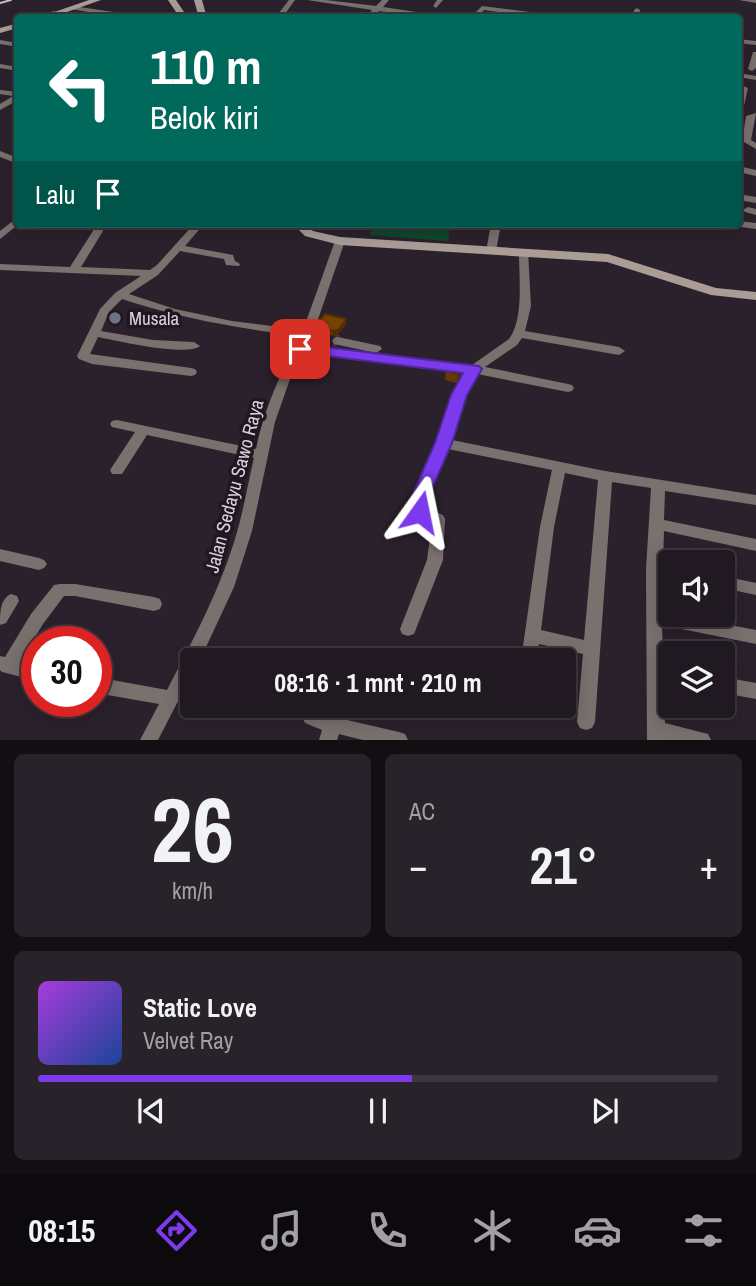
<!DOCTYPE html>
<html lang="id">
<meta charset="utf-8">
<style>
:root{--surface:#201921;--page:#28222a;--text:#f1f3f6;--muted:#a2a0a5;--line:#3d383f;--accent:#7c3aed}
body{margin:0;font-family:"Archivo Narrow",sans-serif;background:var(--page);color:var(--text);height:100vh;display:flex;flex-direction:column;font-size:26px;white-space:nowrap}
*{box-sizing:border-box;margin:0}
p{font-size:23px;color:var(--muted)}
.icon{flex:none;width:38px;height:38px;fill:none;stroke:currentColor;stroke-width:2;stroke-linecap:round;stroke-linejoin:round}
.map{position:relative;height:740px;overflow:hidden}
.panel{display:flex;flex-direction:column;gap:14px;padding:14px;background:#120e12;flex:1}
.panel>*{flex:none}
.hud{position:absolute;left:14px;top:14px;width:728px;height:214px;border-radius:7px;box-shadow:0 4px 18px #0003,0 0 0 2px var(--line);background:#00695c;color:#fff;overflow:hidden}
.tools{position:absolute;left:658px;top:550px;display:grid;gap:14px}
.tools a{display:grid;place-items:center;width:77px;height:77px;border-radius:7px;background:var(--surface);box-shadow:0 4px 18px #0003,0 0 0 2px var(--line);font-size:35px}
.speed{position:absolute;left:21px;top:626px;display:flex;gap:14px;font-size:35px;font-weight:700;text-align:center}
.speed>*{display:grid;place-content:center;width:91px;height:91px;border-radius:50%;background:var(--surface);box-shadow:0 4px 18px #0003,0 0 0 2px var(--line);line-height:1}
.speed .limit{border:10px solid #d22;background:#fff;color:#111}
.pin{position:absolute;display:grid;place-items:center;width:60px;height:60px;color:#fff;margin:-30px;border-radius:14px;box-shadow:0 4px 10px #0006}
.me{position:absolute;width:77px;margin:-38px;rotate:12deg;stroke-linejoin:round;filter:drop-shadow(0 0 5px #0008)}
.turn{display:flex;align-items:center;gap:24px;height:147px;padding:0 21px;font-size:32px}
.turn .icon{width:91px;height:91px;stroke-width:2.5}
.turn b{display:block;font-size:49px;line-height:60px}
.then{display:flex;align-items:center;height:66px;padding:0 21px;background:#0003;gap:14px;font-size:26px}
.big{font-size:52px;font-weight:800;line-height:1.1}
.panel .widget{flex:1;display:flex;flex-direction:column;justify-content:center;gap:10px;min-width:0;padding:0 24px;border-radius:10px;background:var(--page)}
.panel .dial{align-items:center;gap:0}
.dial b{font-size:91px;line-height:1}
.song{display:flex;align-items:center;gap:21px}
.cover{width:84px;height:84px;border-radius:10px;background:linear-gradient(135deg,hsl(280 70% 55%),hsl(220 70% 35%))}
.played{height:7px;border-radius:4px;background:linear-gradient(90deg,var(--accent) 55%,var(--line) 55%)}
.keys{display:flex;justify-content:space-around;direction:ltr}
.heat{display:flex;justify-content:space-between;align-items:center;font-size:38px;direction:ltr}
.panel .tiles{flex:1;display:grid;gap:14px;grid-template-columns:1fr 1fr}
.widget:last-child{grid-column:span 2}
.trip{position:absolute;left:180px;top:648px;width:396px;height:70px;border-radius:7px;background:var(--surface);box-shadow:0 4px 18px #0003,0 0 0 2px var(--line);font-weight:800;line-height:70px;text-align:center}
.tabs{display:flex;height:112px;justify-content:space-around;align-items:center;background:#0d0a0d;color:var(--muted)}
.tabs .icon{width:49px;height:49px}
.tabs .on{color:var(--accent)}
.tabs b{font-size:32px;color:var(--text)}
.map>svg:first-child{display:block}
</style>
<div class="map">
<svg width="756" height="740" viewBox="0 0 756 740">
<rect width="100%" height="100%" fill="#2b212c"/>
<path fill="#11472d" d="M372,224H450L448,241L370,235Z"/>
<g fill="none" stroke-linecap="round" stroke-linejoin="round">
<path stroke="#453b46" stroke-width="12" stroke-dasharray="12 6" stroke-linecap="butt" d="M317,335L338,341"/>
<path fill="#79716d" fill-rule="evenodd" d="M289,0H295L282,18H275Z
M307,0H326L376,6L382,0H389L383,7L457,18H434L379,11L372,18H365L372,10Z
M437,0H443L436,8L433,6Z
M739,0H756V3Z
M73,6L154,18H124L71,9L70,8Z
M482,6L561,16L564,18H541L484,10L477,18H470Z
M637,8L640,10L639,18H633L634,10Z
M53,11L73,17L74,18H62L51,14V12Z
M738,39L756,41V45L738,43Z
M0,40L18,43V47L0,44Z
M753,52H756V68L752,71L748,69Z
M0,64L18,67V71L0,68Z
M738,73L756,76V80L738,77Z
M738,84L748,88L743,110L739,112Z
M0,90L18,92V100L0,110V104L13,96L0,94Z
M756,113L751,140L756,143V149L742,141L746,116Z
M0,151L18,158V164L0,157Z
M738,166L756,170V176L738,172Z
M738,194L756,197V203L738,200Z
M748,207L756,209V215L745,212L743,210Z
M18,217V224H19L0,239V231Z
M738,221L756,223V229L734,226L733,224H738Z
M82,224H100L103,231L81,267L150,270L157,265L194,224H204L185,246L233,255L235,261L240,264L239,266L226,265L224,259L180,251L158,275L129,294L175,309L232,321L303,330L335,241L340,238L344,239L345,241L314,331L321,332L323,335L317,339L311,338L307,346L472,365L509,339C524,319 519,278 519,253L520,251H528L531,306L525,331L619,347L625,351L619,355L522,338L517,345L485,367L568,384L572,385L574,388L572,391L568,392L477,374L465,395L452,440L605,471L756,495V505L665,491L664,520L756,539V551L664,531L663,564L670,566V578L663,577L662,612L756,630V644L662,625L665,723L708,734L711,740H647L646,569L651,488L612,482L595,722L592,728L586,730L580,728L577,722L583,654L539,644L537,660H521L540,527L552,470L448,449C440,465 423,490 426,508L443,515L445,519L443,560L414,634L408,636L402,634L400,629L427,560L432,523L415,516L410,505L413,493L437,443L453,395L466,372L303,353L290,379L275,422L252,531L234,587L200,660H192V674L158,740H140L159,704L96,693V677L167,690C194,638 221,588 237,532C244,508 248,483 254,458L147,435L122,474H112L110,470L135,432L112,427L110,424L112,421L117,420L256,449C264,408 281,373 300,336C237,328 183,319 122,299L109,312L101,331L153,340L194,342L200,346C186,357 118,341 98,337L90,354L191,368L195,369L197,372L195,375L191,376L92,364L79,359L77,356L100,309L115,293L141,276L0,270V264L70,267L93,231L92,228ZM565,473L598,480L584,640L541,630L554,527Z
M491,224H501L496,251L491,254L486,251Z
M338,337L380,346L382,349L376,353L334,344L332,341L334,338Z
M0,549L39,558L44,560L47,564L44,568L39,570L0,561Z
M723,576L756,583V595L723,588Z
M60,584H75L154,597L160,599L162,604L160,609L154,611L75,596H64L43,624L20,662L37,666V681L2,672L0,670V656L5,657L31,614L54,585Z
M11,594L17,596L19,601L6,623L0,625C0,613 0,599 11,594Z
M723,677L756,683V699L723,693Z
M302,705H320L321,714L399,732L405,734L408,740H363L339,734L337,740H319L322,730L305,723L302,717Z"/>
<path fill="#a99d96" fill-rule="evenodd" d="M89,0H101L50,18H37Z
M168,0H176L188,18H180Z
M194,0H202L207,18H199Z
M18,23V28L0,33V28Z
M293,224H305L313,231L340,237L608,254L716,288L756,292V300L711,295L607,262L340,245L305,236Z"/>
<path stroke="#c5bec6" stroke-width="2" d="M0,3L11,0"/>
</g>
<path fill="#673a04" d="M346,319V324L338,334L333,336L318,329L317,324Z
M446,370L462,374L457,383L445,380Z"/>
<path fill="#542f04" d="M346,319V324L338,334L333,336L332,331Z
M462,365V374L457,383V374Z"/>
<path fill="#784305" stroke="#542f04" stroke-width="2" d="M325,314L346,319L338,330L332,331L317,324Z
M450,363L462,365L457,374L446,370Z"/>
<path fill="#7c3aed" stroke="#51269a" stroke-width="2" d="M300,344L479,366L482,369L467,395L452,443L430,493L427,505L430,512L427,517H414L408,505L435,443L451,395L463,373L295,352L292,349Z"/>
<circle fill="#6b7280" stroke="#211722" stroke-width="2.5" cx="115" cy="318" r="7"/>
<g text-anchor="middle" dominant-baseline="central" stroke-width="7" stroke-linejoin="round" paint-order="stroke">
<g font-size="19" fill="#d8d1d9" stroke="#211722" text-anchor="start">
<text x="129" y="318">Musala</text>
</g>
<g font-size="19" fill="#d8d1d9" stroke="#211722">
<text transform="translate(234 486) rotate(-75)">Jalan Sedayu Sawo Raya</text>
</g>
</g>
</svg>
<div class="tools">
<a><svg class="icon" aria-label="sound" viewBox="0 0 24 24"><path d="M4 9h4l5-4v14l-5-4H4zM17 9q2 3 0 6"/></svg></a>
<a><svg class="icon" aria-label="layers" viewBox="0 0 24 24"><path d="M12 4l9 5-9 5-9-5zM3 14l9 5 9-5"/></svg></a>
</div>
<div class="speed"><div class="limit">30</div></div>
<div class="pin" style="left:300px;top:349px;background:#d93025"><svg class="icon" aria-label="arrive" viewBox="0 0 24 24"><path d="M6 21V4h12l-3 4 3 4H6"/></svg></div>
<svg class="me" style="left:420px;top:512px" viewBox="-20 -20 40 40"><path d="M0-17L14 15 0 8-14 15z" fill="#7c3aed" stroke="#fff" stroke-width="4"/></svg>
<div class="trip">08:16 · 1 mnt · 210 m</div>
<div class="hud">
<div class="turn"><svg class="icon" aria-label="left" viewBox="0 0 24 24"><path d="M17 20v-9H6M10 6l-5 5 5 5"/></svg><div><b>110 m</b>Belok kiri</div></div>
<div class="then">Lalu<svg class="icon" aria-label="arrive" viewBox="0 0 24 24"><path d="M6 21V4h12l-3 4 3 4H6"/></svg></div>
</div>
</div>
<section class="panel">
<div class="tiles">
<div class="widget dial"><b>26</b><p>km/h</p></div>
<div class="widget"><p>AC</p>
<div class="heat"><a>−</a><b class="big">21°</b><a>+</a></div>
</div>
<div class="widget">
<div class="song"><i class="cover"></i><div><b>Static Love</b><p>Velvet Ray</p></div></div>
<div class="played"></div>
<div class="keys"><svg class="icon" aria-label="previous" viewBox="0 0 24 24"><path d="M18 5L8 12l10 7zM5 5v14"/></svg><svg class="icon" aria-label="pause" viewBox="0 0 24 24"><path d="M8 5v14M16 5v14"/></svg><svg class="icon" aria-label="next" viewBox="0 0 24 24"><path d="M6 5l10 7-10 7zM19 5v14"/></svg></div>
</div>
</div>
</section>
<nav class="tabs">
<b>08:15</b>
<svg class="icon on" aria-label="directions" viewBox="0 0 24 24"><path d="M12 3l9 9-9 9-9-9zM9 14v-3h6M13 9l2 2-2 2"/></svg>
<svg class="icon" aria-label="music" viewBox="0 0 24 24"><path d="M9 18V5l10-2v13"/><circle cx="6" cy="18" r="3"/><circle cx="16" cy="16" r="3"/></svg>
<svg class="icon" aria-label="phone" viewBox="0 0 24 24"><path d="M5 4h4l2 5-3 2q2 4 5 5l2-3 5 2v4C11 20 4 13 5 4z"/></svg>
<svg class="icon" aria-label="climate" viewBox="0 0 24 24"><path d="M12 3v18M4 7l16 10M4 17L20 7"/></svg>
<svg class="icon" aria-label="car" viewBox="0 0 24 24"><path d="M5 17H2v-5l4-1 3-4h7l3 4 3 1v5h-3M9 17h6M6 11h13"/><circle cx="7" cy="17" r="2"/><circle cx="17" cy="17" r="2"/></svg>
<svg class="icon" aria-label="filters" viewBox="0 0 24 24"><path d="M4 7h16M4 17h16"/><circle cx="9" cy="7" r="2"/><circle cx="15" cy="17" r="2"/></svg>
</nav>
